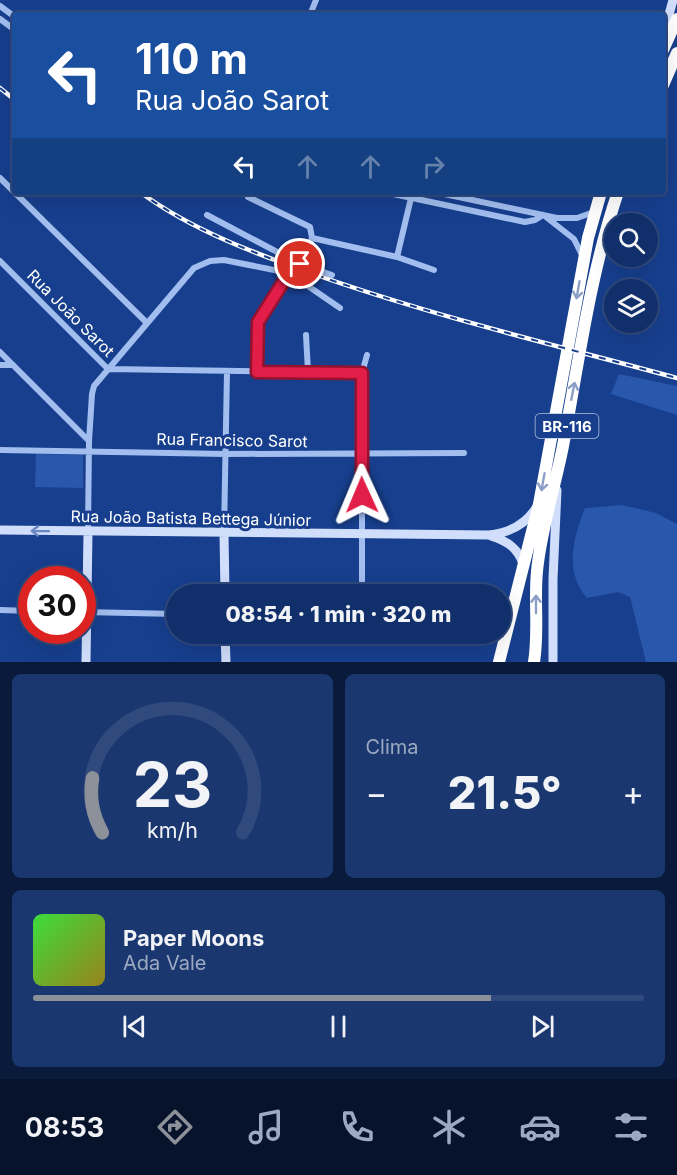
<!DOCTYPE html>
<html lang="pt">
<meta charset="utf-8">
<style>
:root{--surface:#112f6a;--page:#1a3770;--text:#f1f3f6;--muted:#9ca9c1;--line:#304a7e;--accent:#8c9099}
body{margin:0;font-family:Inter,sans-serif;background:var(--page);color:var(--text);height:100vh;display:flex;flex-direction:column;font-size:22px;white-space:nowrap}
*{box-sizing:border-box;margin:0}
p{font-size:20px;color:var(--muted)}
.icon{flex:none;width:33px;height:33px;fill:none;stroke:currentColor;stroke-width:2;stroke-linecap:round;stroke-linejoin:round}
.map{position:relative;height:662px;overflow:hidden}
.details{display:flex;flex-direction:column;gap:12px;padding:12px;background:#091a3a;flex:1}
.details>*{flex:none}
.banner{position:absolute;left:12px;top:12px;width:654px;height:183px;border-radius:6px;box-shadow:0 6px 24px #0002,0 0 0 2px var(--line);background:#1a4fa0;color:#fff;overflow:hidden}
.buttons{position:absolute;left:604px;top:213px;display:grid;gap:12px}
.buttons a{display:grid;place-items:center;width:54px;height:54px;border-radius:50%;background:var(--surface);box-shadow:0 6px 24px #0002,0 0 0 2px var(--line);font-size:30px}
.speed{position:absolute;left:18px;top:566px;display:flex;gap:12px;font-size:30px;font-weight:700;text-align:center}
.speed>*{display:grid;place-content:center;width:78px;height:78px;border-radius:50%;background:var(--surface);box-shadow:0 6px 24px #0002,0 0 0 2px var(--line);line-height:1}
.speed .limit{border:9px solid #d22;background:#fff;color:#111}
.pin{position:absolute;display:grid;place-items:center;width:51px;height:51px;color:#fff;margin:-26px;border:3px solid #fff;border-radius:50%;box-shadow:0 2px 6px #0007}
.me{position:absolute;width:66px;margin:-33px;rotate:359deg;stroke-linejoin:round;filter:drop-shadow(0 0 4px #0008)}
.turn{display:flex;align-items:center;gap:21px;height:126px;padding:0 24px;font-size:27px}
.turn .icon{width:78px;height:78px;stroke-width:2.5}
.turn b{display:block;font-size:42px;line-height:51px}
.lanes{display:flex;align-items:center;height:57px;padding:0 24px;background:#0003;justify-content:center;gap:30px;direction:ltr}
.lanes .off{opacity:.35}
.big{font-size:45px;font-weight:800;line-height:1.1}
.details .tile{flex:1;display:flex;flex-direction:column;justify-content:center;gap:9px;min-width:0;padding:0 21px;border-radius:9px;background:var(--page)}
.details .dial{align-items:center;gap:0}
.dial svg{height:156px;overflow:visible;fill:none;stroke:var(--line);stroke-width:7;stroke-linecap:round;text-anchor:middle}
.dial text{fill:var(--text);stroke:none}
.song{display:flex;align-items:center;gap:18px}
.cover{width:72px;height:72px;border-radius:9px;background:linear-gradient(135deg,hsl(120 70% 55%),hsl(50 70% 35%))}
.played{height:6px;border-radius:3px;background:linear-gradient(90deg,var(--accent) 75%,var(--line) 75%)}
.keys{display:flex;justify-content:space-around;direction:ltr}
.heat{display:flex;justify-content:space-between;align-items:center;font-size:33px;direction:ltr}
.details .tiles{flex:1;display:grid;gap:12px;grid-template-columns:1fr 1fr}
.tile:last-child{grid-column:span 2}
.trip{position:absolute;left:166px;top:584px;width:345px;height:60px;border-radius:30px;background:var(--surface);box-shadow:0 6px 24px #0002,0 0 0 2px var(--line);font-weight:800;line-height:60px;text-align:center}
.menu{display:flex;height:96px;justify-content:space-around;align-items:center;background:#07132a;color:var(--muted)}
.menu .icon{width:42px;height:42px}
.menu .selected{color:var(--accent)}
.menu b{font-size:27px;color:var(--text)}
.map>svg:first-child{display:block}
</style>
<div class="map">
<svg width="677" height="662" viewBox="0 0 677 662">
<rect width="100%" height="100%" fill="#173f8e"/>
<path fill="#2957ac" d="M619,374L677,386V415L611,394Z
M36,454L83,455V488L35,487Z
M622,505L656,513L677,524V662H646L630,597L618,592L587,598C564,572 573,538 585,508Z"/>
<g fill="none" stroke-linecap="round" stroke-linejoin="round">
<path stroke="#a2beef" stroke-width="6" d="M0,6L15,17
M310,15L316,0
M0,19L15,30
M0,178L147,323
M250,192L248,197L310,227L312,238L300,264L289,273L258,322L257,372
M384,192L525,222L535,220L543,215
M435,192L557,218H577L594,212
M207,215L300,264L332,275
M546,217L574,239L582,255
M312,238L397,257L434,270
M397,257L411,198
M0,261L108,369L362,373
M306,335L308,371
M0,352L89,441
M0,365H13
M0,450L226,454L464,453
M88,532L89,441L92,394L94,386L194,268L210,261L224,260L289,273L340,308
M224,533L227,372
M362,594V373L367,355
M0,610L32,611
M83,612L177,614"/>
<path stroke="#d0defb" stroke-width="9" d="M663,36L673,0
M0,530L489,535C508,533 525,525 536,508
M224,533L225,594
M491,536C507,541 518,548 523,564
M225,633L226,662
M86,662L88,532
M553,662V579L557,490"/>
<path stroke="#fff" stroke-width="12" d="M663,50L677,19
M663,85L677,53
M499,662L539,504L588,238L601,192
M534,662C539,632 534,601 537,571C541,529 555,487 563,446C579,361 590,274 618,192"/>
<g stroke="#fff" stroke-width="4.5">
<path id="rail" d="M0,88L15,100
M140,192C194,232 262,256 325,278C441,318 559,346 677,378"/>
</g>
<use href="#rail" stroke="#173f8e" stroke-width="2" stroke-dasharray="7" stroke-linecap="butt"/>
</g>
<defs><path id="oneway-shaft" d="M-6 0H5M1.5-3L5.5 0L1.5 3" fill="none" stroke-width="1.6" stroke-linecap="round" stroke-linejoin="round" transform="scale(1.5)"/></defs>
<g stroke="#8b9fc6">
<use href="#oneway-shaft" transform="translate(578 290) rotate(100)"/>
<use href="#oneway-shaft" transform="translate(573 391) rotate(-79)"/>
<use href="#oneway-shaft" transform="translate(543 482) rotate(100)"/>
<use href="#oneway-shaft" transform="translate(536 604) rotate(-90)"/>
</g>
<use stroke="#6a87bf" href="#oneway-shaft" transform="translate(40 531) rotate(-179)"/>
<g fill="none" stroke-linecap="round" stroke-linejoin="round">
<g stroke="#92132f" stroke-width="15">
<path id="route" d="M300,264L289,273L258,322L257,372L362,373V495"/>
</g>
<use href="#route" stroke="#e11d48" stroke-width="10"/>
</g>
<g text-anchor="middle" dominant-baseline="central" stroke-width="6" stroke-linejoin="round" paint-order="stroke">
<rect fill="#173f8e" stroke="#b9c5dd" stroke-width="1.5" x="535.5" y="414" width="63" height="24" rx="4.5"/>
<g font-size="15" font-weight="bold" fill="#fff">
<text x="567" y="426">BR-116</text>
</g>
<g font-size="16" fill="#fff" stroke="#173f8e">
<text transform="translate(71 313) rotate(45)">Rua João Sarot</text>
<text transform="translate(232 440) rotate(1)">Rua Francisco Sarot</text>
<text transform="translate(191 518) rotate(1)">Rua João Batista Bettega Júnior</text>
</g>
</g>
</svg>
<div class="buttons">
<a><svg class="icon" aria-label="search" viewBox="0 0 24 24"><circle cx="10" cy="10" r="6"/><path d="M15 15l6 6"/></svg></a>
<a><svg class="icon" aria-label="layers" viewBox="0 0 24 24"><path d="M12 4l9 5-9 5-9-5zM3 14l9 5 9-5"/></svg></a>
</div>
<div class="speed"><div class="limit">30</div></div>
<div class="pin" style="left:300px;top:264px;background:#d93025"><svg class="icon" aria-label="arrive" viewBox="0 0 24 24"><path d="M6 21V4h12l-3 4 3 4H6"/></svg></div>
<svg class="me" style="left:362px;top:495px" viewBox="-20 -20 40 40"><path d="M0-17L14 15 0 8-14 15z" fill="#e11d48" stroke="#fff" stroke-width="4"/></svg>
<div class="trip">08:54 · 1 min · 320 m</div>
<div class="banner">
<div class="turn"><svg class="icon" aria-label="left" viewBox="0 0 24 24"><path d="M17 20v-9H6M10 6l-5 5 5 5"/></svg><div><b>110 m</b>Rua João Sarot</div></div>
<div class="lanes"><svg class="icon" aria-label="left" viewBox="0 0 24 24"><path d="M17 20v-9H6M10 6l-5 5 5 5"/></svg><svg class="icon off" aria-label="ahead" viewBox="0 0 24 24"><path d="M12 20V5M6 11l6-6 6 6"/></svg><svg class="icon off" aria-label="ahead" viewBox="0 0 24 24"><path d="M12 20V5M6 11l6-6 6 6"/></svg><svg class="icon off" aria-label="right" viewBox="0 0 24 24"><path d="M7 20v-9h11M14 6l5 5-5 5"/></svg></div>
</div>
</div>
<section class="details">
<div class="tiles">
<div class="tile dial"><svg viewBox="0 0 100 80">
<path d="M14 69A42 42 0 1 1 86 69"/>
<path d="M14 69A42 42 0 0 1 9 41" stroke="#8c9099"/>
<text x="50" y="56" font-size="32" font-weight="700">23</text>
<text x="50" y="72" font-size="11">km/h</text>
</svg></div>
<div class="tile"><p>Clima</p>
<div class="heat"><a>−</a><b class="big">21.5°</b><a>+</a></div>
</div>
<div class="tile">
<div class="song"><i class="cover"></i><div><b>Paper Moons</b><p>Ada Vale</p></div></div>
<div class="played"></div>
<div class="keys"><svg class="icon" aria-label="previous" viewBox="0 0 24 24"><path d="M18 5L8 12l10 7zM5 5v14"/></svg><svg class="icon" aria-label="pause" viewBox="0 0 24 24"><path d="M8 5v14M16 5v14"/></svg><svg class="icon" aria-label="next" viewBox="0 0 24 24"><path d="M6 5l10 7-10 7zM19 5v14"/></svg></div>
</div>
</div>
</section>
<nav class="menu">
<b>08:53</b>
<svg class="icon selected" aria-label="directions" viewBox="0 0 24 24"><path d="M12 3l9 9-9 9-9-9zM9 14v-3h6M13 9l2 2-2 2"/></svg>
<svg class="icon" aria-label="music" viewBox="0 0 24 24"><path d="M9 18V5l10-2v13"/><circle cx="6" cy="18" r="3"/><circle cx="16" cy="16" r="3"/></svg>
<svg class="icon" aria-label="phone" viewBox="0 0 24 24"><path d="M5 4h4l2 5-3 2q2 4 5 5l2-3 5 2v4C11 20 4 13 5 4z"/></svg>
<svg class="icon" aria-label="climate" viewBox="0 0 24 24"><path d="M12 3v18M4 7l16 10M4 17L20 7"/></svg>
<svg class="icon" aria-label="car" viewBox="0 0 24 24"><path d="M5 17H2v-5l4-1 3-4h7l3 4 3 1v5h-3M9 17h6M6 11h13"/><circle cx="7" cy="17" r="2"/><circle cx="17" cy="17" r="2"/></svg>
<svg class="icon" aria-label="filters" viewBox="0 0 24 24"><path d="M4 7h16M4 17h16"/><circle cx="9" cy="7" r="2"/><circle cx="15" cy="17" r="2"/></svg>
</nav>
